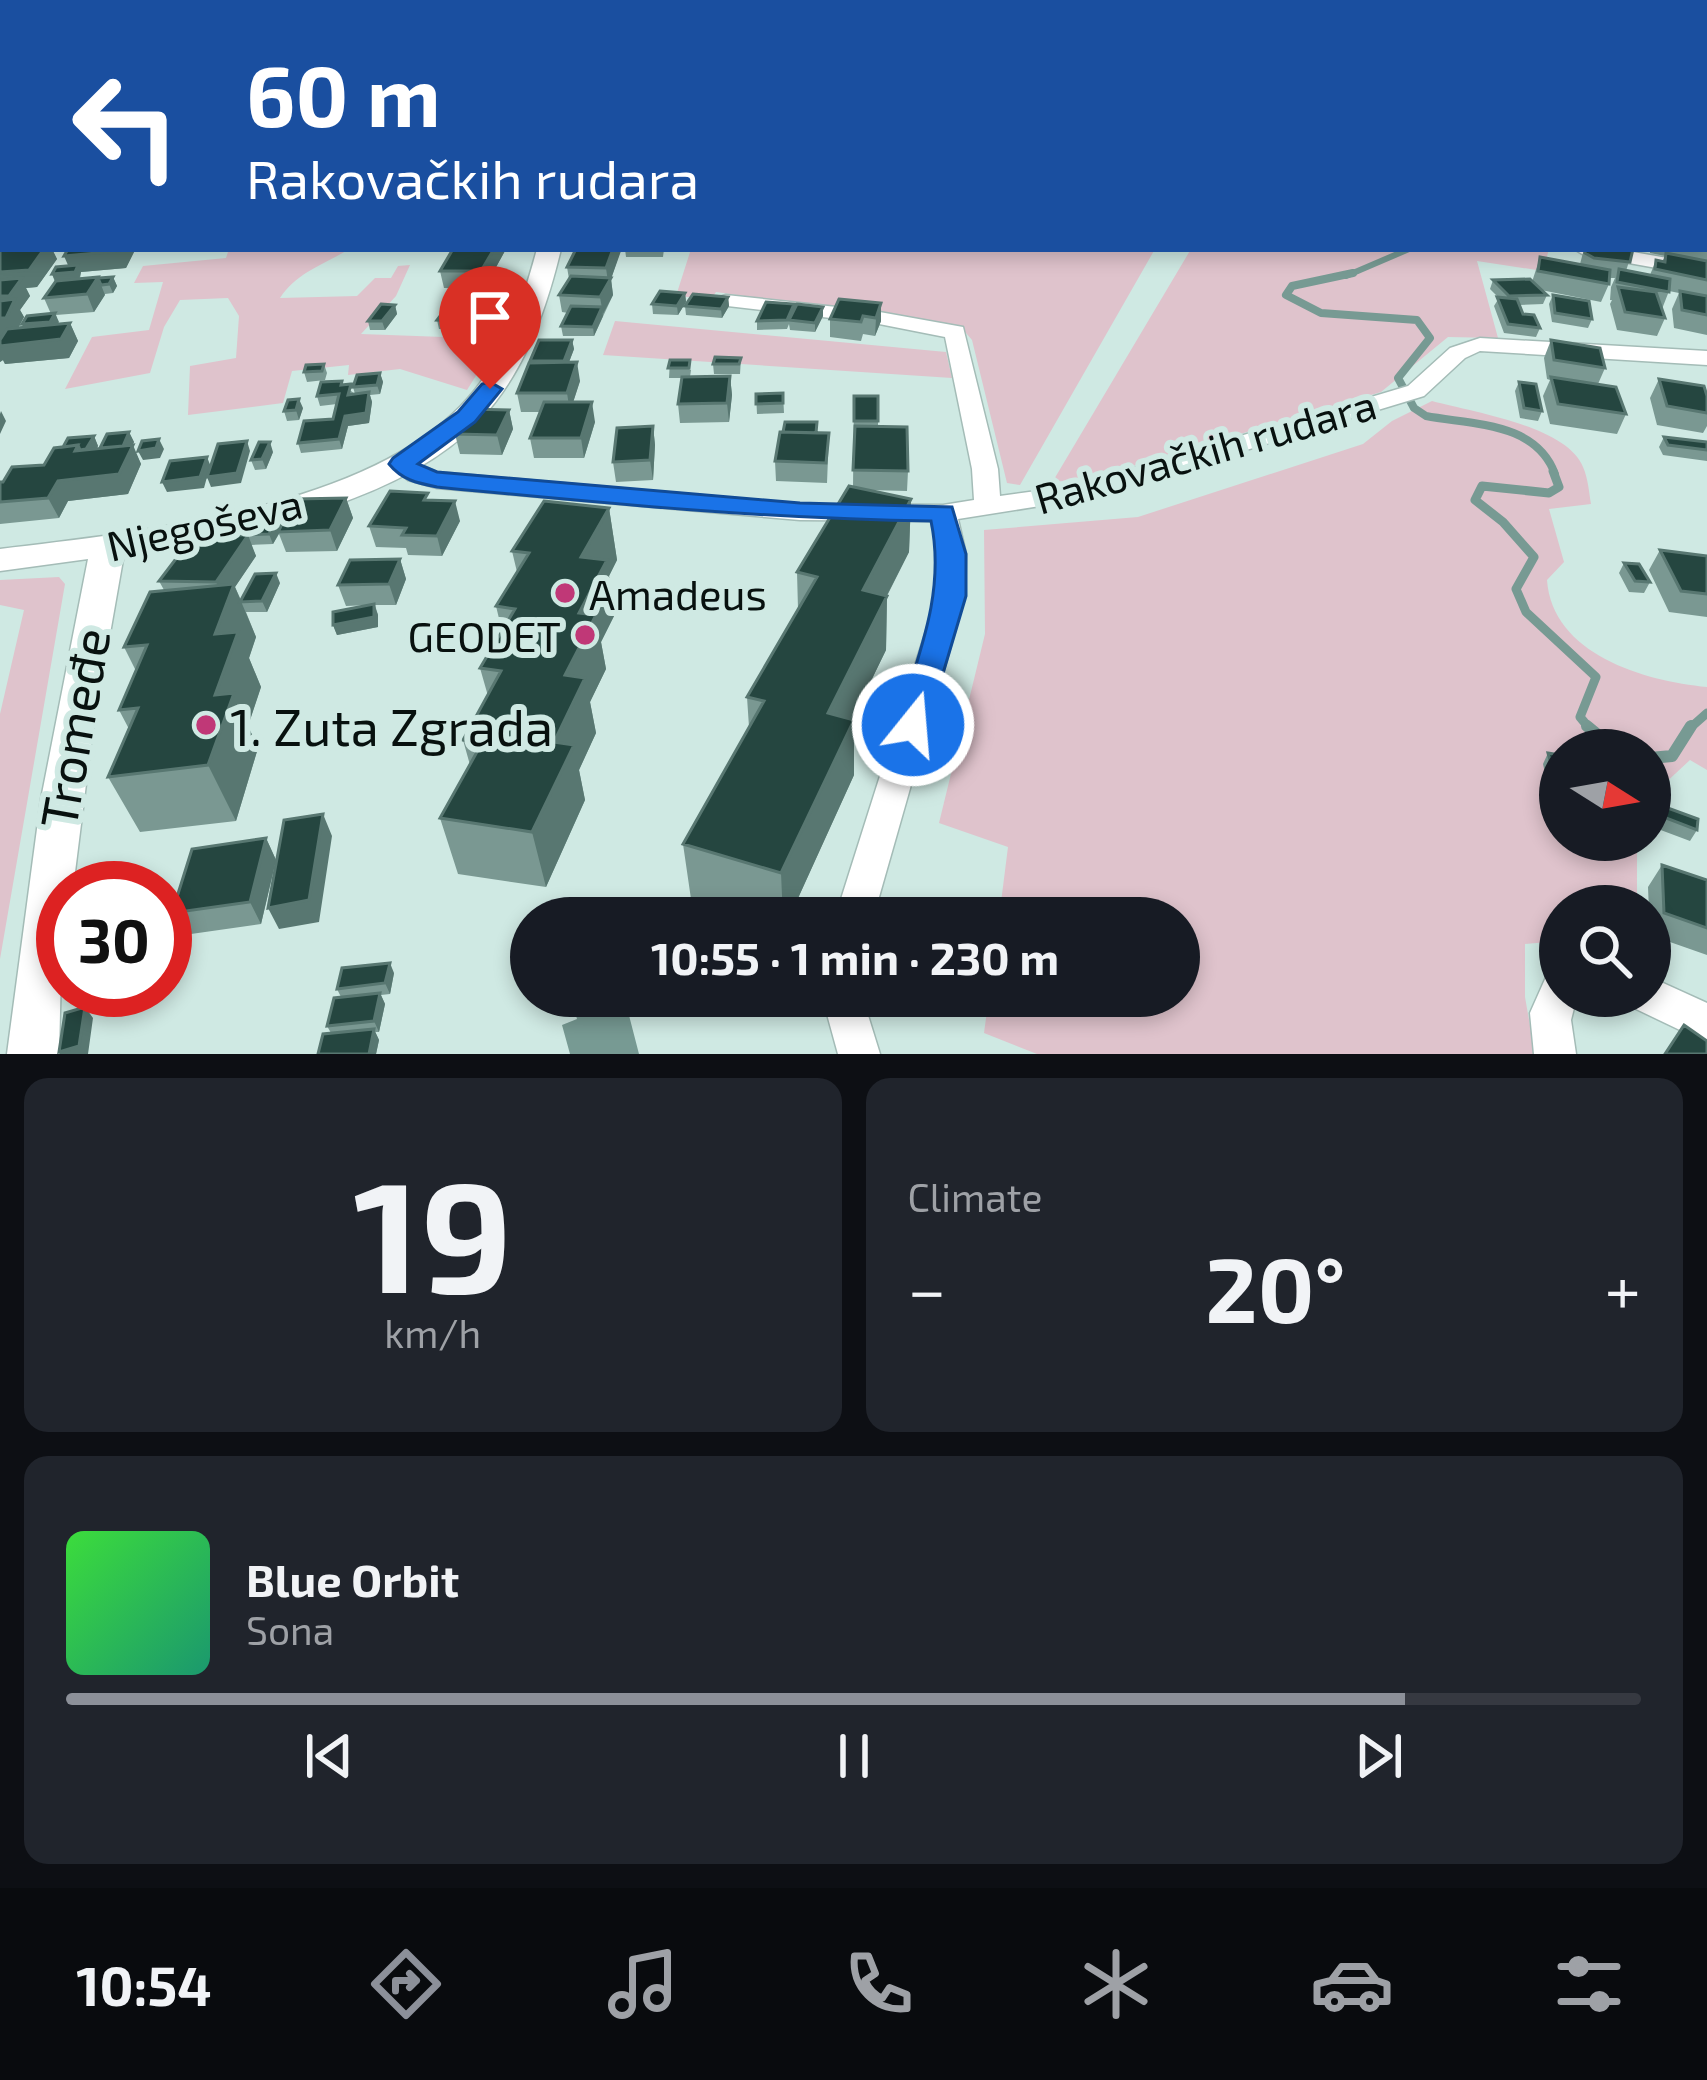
<!DOCTYPE html>
<meta charset="utf-8">
<style>
:root{--surface:#171b24;--page:#20242c;--text:#f1f3f6;--muted:#9ea1a6;--line:#363941;--accent:#8c9099}
body{margin:0;font-family:"Exo 2",sans-serif;background:var(--page);color:var(--text);height:100vh;display:flex;flex-direction:column;font-size:45px;white-space:nowrap}
*{box-sizing:border-box;margin:0}
p{font-size:39px;color:var(--muted)}
.icon{flex:none;width:66px;height:66px;fill:none;stroke:currentColor;stroke-width:2;stroke-linecap:round;stroke-linejoin:round}
.map{position:relative;height:1054px;overflow:hidden}
.sheet{display:flex;flex-direction:column;gap:24px;padding:24px;background:#0d0f14;flex:1}
.sheet>*{flex:none}
.top-card{position:absolute;left:0px;top:0px;width:1707px;height:252px;box-shadow:0 6px 18px #0003;background:#1a4fa0;color:#fff;overflow:hidden}
.needle{width:78px;rotate:101deg}
.tools{position:absolute;left:1539px;top:729px;display:grid;gap:24px}
.tools a{display:grid;place-items:center;width:132px;height:132px;border-radius:50%;background:var(--surface);box-shadow:0 6px 18px #0003;font-size:60px}
.speed{position:absolute;left:36px;top:861px;display:flex;gap:24px;font-size:60px;font-weight:700;text-align:center}
.speed>*{display:grid;place-content:center;width:156px;height:156px;border-radius:50%;background:var(--surface);box-shadow:0 6px 18px #0003;line-height:1}
.speed .limit{border:18px solid #d22;background:#fff;color:#111}
.pin{position:absolute;display:grid;place-items:center;width:102px;height:102px;color:#fff;margin:-123px -51px;border-radius:50% 50% 50% 0;rotate:-45deg;box-shadow:0 0 12px #0007}
.pin .icon{rotate:45deg}
.me{position:absolute;width:132px;margin:-66px;rotate:17deg;stroke-linejoin:round;filter:drop-shadow(0 0 9px #0008)}
.turn{display:flex;align-items:center;gap:42px;height:252px;padding:0 48px;font-size:54px}
.turn .icon{width:156px;height:156px;stroke-width:2.5}
.turn b{display:block;font-size:84px;line-height:102px}
.big{font-size:90px;font-weight:700;line-height:1.1}
.sheet .card{flex:1;display:flex;flex-direction:column;justify-content:center;gap:18px;min-width:0;padding:0 42px;border-radius:24px;background:var(--page)}
.sheet .dial{align-items:center;gap:0}
.dial b{font-size:156px;line-height:1}
.song{display:flex;align-items:center;gap:36px}
.cover{width:144px;height:144px;border-radius:18px;background:linear-gradient(135deg,hsl(120 70% 55%),hsl(160 70% 35%))}
.played{height:12px;border-radius:6px;background:linear-gradient(90deg,var(--accent) 85%,var(--line) 85%)}
.keys{display:flex;justify-content:space-around;direction:ltr}
.heat{display:flex;justify-content:space-between;align-items:center;font-size:66px;direction:ltr}
.sheet .tiles{flex:1;display:grid;gap:24px;grid-template-columns:1fr 1fr}
.card:last-child{grid-column:span 2}
.trip{position:absolute;left:510px;top:897px;width:690px;height:120px;border-radius:60px;background:var(--surface);box-shadow:0 6px 18px #0003;font-weight:700;line-height:120px;text-align:center}
.tab-bar{display:flex;height:192px;justify-content:space-around;align-items:center;background:#090b0e;color:var(--muted)}
.tab-bar .icon{width:84px;height:84px}
.tab-bar .on{color:var(--accent)}
.tab-bar b{font-size:54px;color:var(--text)}
.map>svg:first-child{display:block}
</style>
<div class="map">
<svg width="1707" height="1054" viewBox="0 0 1707 1054">
<rect width="100%" height="100%" fill="#cfe9e3"/>
<path fill="#dfc3cc" d="M229,249H349C322,266 297,272 280,298L357,296L375,278H391L398,266L410,265L396,296L361,334L499,339L467,390L400,369L348,375L349,365L292,371L283,403L188,415L190,366L236,358L239,316L228,298L180,300L164,327L150,373L65,389L92,337L149,330L163,282L134,283L143,266L226,258Z
M691,249H1155L1020,485L1007,483L972,340L960,326L716,292L711,299L676,296Z
M1191,249H1549L1543,271L1477,261L1498,338L1448,337L1381,392L1079,482L1053,481Z
M615,321L946,352L952,378L603,355Z
M1432,401C1472,412 1567,426 1583,467C1588,478 1589,492 1591,504L1549,509L1564,562L1547,580C1552,654 1644,681 1707,687V770L1690,760L1661,787L1650,786V750H1560V840H1637V906H1560V941L1525,944V997L1535,1054H1037L984,1033L989,996H1179V918H999L1008,847L939,823L985,634L984,530L1138,517L1363,444L1392,421Z
M59,577L65,584L0,959V714L24,610L0,605V580Z"/>
<path fill="#779a93" d="M584,996H624L639,1054H570L562,1025L577,1019L572,1001Z"/>
<g fill="none" stroke-linecap="round" stroke-linejoin="round">
<path stroke="#779a93" stroke-width="4.5" d="M1520,0L1529,3"/>
<path stroke="#779a93" stroke-width="6" d="M1346,276L1409,249"/>
<path stroke="#779a93" stroke-width="8" d="M1353,273L1292,286L1286,295L1321,313L1417,320L1430,338L1398,378L1414,408L1426,416C1474,425 1536,422 1555,474"/>
<path stroke="#779a93" stroke-width="9" d="M1553,471L1559,487L1549,493L1482,486L1475,500L1503,522L1534,557L1516,589L1526,612L1596,677L1580,717L1590,729
M1689,729L1707,713"/>
<path stroke="#779a93" stroke-width="12" d="M1587,726L1616,750
M1650,758L1672,756L1691,726"/>
<g stroke="#a4bcb7" stroke-width="3">
<path id="minor" d="M113,0H315L110,3Z
M606,0H640L643,3H610Z
M959,0H982L985,3H963Z
M1689,0H1702L1704,3H1691Z
M1574,249H1616L1707,265V277L1584,255Z
M726,295L874,311L963,327L998,469L1000,496L1073,486L1408,386L1450,348L1480,338L1707,351V365L1480,351L1465,358L1424,396L1085,499L958,519L966,554L965,596L873,918H835L937,596L938,554L931,521L800,520L437,488L408,480L389,464L402,456L437,472L800,504L943,505L974,500L972,469L945,337L874,323L719,305V297Z
M1560,972V996H1577L1571,1020L1576,1054H1534L1530,1013L1546,977Z
M1650,977L1707,1003V1043L1636,1009L1630,996H1650Z
M822,996H862L880,1054H838Z"/>
</g>
<g stroke="#a4bcb7" stroke-width="3">
<path id="tertiary" d="M3,225V243L0,244V226Z
M537,249H561C546,311 524,374 479,421C397,507 237,534 124,554L92,736L73,888H63L59,1054H7L41,799L88,559L0,571V549C139,532 373,509 469,397C505,356 523,301 537,249Z"/>
</g>
<use href="#minor" fill="#fff" fill-rule="evenodd"/>
<use href="#tertiary" fill="#fff" fill-rule="evenodd"/>
</g>
<path fill="#7a9892" d="M662,0H695V1L691,3H662Z
M1707,135V160H1704V142Z
M1704,228L1707,229V335L1674,328L1672,309L1679,293L1669,291L1662,309L1665,318L1657,336L1617,330L1610,304L1612,300H1610L1611,287L1615,278H1609V284L1601,302L1541,290L1547,295L1543,304L1519,305L1523,314L1540,328L1536,337L1504,333L1494,306L1499,298L1490,289L1493,280L1532,282L1540,257L1580,264L1584,249H1633L1626,271L1650,275L1656,260L1662,262L1665,256L1650,253V249H1704Z
M0,249H55L53,251L57,259L37,287L26,288L30,296L20,310L24,317L18,328L23,327L22,324L51,314L44,298L55,282L52,274L69,266L68,250L65,249H132L134,252L126,268L81,272L80,279L113,277L117,286L113,293L105,294L94,312L56,315L58,324L70,323L78,341L69,358L5,364L3,360L0,362Z
M453,249H506L484,289L444,288L440,271Z
M576,249H621L611,279L613,295L594,336H563L561,326L568,313L562,312L559,295L569,279L567,267Z
M625,249H664L663,257H626Z
M685,293L686,302L678,315L653,314L652,304Z
M1553,295L1592,319L1588,328L1552,322L1549,304Z
M728,297L729,306L722,318L686,315L685,306Z
M881,303V321L875,336L863,334L861,341L830,337V319Z
M480,304L482,314L470,330L439,329L437,320Z
M794,304V311L823,307V316L815,332L790,330L789,324L787,329L757,330V321Z
M395,305L397,314L385,330H370L368,321Z
M572,340L574,349L569,362L580,381L573,402L595,422L584,458H534L530,438L540,412H521L517,393L530,361Z
M1551,340L1605,368L1598,384L1626,414L1617,434L1550,424L1543,396L1550,380L1547,379L1544,358Z
M741,358L740,374H714L713,364Z
M670,360L691,370L690,377L730,376L732,395L729,422L680,423L678,404L682,378H669Z
M324,364L327,373L325,380L307,382L304,372Z
M380,373L383,382L380,394L370,395L372,402L369,423L348,426L342,449L301,453L298,443L333,419L337,404L320,406L317,396L343,385L355,394L353,387Z
M1659,379L1707,396V426L1703,433L1657,425L1650,398Z
M1519,382L1542,411L1538,421L1520,418L1515,391Z
M783,393L784,413L757,414L756,394Z
M854,396H878V426L908,471L907,491L868,490L911,499L909,552L887,596L886,650L852,719L854,720V775L789,918H750L691,899L683,844L749,727L747,697L798,609L797,572L853,487Z
M303,408L299,420L287,421L284,411Z
M509,410L513,429L502,455L460,454L455,434Z
M653,426L655,445L653,480L616,482L613,462Z
M129,432L134,442L132,445L141,464L128,494L68,501L59,518L0,524V482L44,465L63,447L94,436L98,446L97,448H100Z
M817,433H829L827,483L776,481L775,461Z
M1664,437L1707,442V461L1663,455L1659,447Z
M273,452L266,469L255,470L251,460Z
M346,498L353,518L337,551L286,552L279,534L273,544L251,545L256,556L235,587L241,600L280,583L267,612H246L256,637L249,658L261,687L248,726L258,748L236,821L140,832L108,777L129,729L119,710L136,671L124,647L164,590L159,581L242,535L281,525Z
M430,500L460,521L442,556L408,555L406,548L376,547L369,526Z
M609,508L617,560L609,576L615,614L601,642L606,669L590,702L596,733L579,770L585,800L546,887L458,874L440,818L470,765L463,740L488,696L480,668L502,631L496,606L517,572L512,551Z
M1660,550L1707,556V617L1669,612L1649,570Z
M400,559L406,579L396,605H375L378,615V627L337,635L333,625L370,605L346,606L338,585Z
M1624,563L1650,582L1644,593L1629,592L1619,573Z
M1548,753L1560,755V785L1547,782L1543,764Z
M1654,803L1697,830L1690,841L1650,826V810Z
M266,838L276,860L261,924L184,935L172,913Z
M1662,865L1707,880V955L1650,935L1648,887Z
M394,973L390,994L381,995L385,1004L379,1032H375L379,1040L376,1054H318L331,1033L327,1026L341,997L337,989Z"/>
<path fill="#587771" d="M12,0H62L59,3H10Z
M592,0H606L607,2L583,3Z
M902,0H919V1L898,3Z
M1,40L3,56L0,59V41Z
M28,249H55L53,251L57,259L37,287L26,288L30,296L20,310L24,317L14,336L70,323L78,341L69,358L5,364L3,360L0,362V272Z
M120,249H132L134,252L126,268L81,272L79,280L56,283L52,274L71,272L64,256Z
M494,249H506L484,289L481,271Z
M613,249H621V251L611,279L613,295L603,314L600,297L608,282L606,268Z
M98,277L105,295L94,312L87,294Z
M113,277L117,286L113,293L109,284Z
M685,293L686,302L678,315L677,306Z
M728,297L729,306L722,318L721,309Z
M881,303V321L875,336L876,318Z
M480,304L482,314L470,330L468,321Z
M395,305L397,314L385,330L382,321Z
M602,307L603,316L594,336L593,327Z
M823,307V316L815,332V323Z
M55,313L59,322L54,331L26,334L22,324Z
M572,340L574,349L566,370L564,361Z
M577,362L580,381L570,412L567,393Z
M380,373L383,382L380,394L377,385Z
M730,376L732,395L729,422L727,403Z
M369,392L372,402L369,423L348,426L342,449L339,439L345,416Z
M299,399L303,408L299,420L296,410Z
M592,402L595,422L584,458L581,438Z
M509,410L513,429L502,455L497,435Z
M1,411L6,421L0,434V414Z
M653,426L655,445L653,480L650,460Z
M129,432L134,442L126,460L98,452Z
M94,436L98,446L88,463L84,453Z
M159,439L164,449L160,458L143,460L138,451Z
M247,441L250,451L241,483L211,487L207,477L204,488L167,492L162,482L207,457L211,467Z
M270,442L273,452L266,469L262,459Z
M133,445L141,464L128,494L68,501L59,518L48,498L58,481Z
M346,498L353,518L337,551L330,530Z
M911,499L909,552L862,644L863,590Z
M455,501L460,521L442,556L437,536Z
M609,508L617,560L609,576L615,614L601,642L606,669L590,702L596,733L579,770L585,800L546,887L532,832L554,742L565,675L579,613L581,557Z
M279,517L282,528L273,544L269,534Z
M248,535L256,556L235,587L256,637L249,658L261,687L248,726L258,748L236,821L208,765L215,695V634L225,603L216,582Z
M400,559L406,579L396,605L389,584Z
M276,573L280,583L267,612L262,601Z
M887,596L886,650L829,768L828,713Z
M374,604L378,615V627L337,635L333,625Z
M854,720V775L789,918H783L781,873Z
M323,814L332,836L319,922L279,929L268,908Z
M266,838L276,860L261,924L250,902Z
M390,963L394,973L390,994L385,983Z
M380,993L385,1004L379,1032L374,1021Z
M85,1007L93,1018L88,1054H60L59,1052Z
M374,1029L379,1040L376,1054H369Z"/>
<path fill="#254640" stroke="#587771" stroke-width="3" d="M138,0H165L161,3H134Z
M228,0H250L247,3H224Z
M266,0H288L285,3H262Z
M560,0H592L583,3H552Z
M720,0H743L748,1L744,3H714Z
M792,0H829L825,3L789,2Z
M1322,0L1316,3L1290,1L1291,0Z
M0,59H3V79H0Z
M3,245V249H44L29,270L0,272V249Z
M68,249H120L119,251L64,256Z
M453,249H494L481,271H440Z
M576,249H613L606,268L567,267Z
M1586,249H1633L1630,262L1594,258L1585,253Z
M1666,253L1707,261V280L1655,269L1656,260L1665,262Z
M1540,257L1610,270L1609,284L1538,271Z
M78,265L75,272L52,274L56,267Z
M1619,269L1670,279L1669,292L1617,282Z
M571,276L611,278L600,297L559,295Z
M98,277L87,294L44,298L56,281Z
M113,277L109,284L101,285L98,278Z
M22,278L9,296H0V280Z
M1530,279L1547,295L1509,296L1493,280Z
M1618,287L1656,292L1665,318L1625,312Z
M660,291L685,293L677,306L652,304Z
M1680,291L1707,296V315L1682,310Z
M693,294L728,297L721,309L685,306Z
M1553,295L1589,301L1592,319L1555,313Z
M1497,297L1517,299L1523,314L1534,315L1540,328L1508,324Z
M15,299L6,318H0V301Z
M839,299L881,303L876,318L863,316L861,322L830,319Z
M766,302L794,304L787,320L757,321Z
M450,303L480,304L468,321L437,320Z
M381,304L395,305L382,321H368Z
M797,304L823,307L815,323L789,320Z
M571,306L602,307L593,327L561,326Z
M55,313L50,322L22,324L27,316Z
M70,323L61,339L0,346V340L7,329Z
M539,340H572L564,361H530Z
M1551,340L1600,348L1605,368L1554,360Z
M715,357L741,358L739,364H713Z
M670,360H690L689,368H668Z
M577,362L567,393H517L529,363Z
M324,364L322,371L304,372L306,365Z
M380,373L377,385L353,387L357,375Z
M730,376L727,403L678,404L682,377Z
M1551,377L1616,387L1626,414L1558,404Z
M1659,379L1704,386L1707,396V413L1667,406Z
M342,381L341,385L351,384L348,395L369,392L366,413L345,416L339,439L298,443L304,421L333,419L339,394L317,396L321,382Z
M1519,382L1536,384L1542,411L1524,408Z
M783,393V403L756,404V394Z
M854,396H878V421H854Z
M299,399L296,410L284,411L288,400Z
M544,402H592L581,438H530Z
M468,409L509,410L497,435L455,434Z
M785,422H817L816,433L783,432Z
M653,426L650,460L613,462L617,428Z
M855,426L907,427L908,471L853,470Z
M129,432L123,446L100,448L107,434Z
M780,432L829,433L826,463L775,461Z
M94,436L86,449L80,450L78,445L63,447L68,438Z
M1664,437L1707,442V450L1668,445Z
M159,439L156,448L138,451L142,441Z
M247,441L237,473L207,477L218,444Z
M259,442H270L262,459L251,460Z
M78,445L75,451L133,445L119,474L58,481L48,498L0,502V482H3L12,467L44,465L54,448Z
M207,457L200,477L162,482L170,461Z
M849,486L911,499L863,590L887,596L828,713L854,720L781,873L683,844L764,701L747,697L817,577L797,572Z
M390,491L428,493L424,500L455,501L437,536L402,535L406,528L369,526Z
M346,498L330,530L278,532L295,499Z
M544,501L609,508L581,557L607,560L579,613L596,615L565,675L585,678L554,742L574,745L532,832L440,818L482,743L463,740L501,671L480,668L515,609L496,606L529,553L512,551Z
M279,517L269,534L242,535L252,518Z
M194,535H248L216,582L159,581Z
M1660,550L1707,556V594L1681,591Z
M400,559L389,584L338,585L350,560Z
M1624,563L1639,564L1650,582L1635,581Z
M276,573L262,601L240,602L255,574Z
M234,584L215,634L238,632L215,695L234,693L208,765L108,777L138,708L119,710L147,645L124,647L150,592Z
M374,604V617L333,625V612Z
M1548,753L1560,755V773L1553,771Z
M1654,803L1698,819L1697,830L1653,813Z
M323,814L309,900L268,908L284,820Z
M266,838L250,902L172,913L192,849Z
M1662,865L1707,880V928L1664,913Z
M390,963L385,983L337,989L342,968Z
M380,993L374,1021L327,1026L334,998Z
M85,1007L79,1046L59,1052L65,1013Z
M1684,1025L1707,1041V1054H1665Z
M374,1029L369,1054H318L323,1034Z"/>
<path fill="#1a73e8" stroke="#114b97" stroke-width="3" d="M490,382L502,389L475,422L418,464L437,472L800,503L952,507L966,554V596L925,734H902L897,725C918,656 946,593 931,521C765,519 602,503 437,487C417,483 402,480 389,464L393,458L458,412L482,384Z"/>
<g fill="#c03877" stroke="#cfe9e3" stroke-width="4.5">
<circle cx="565" cy="593" r="12"/>
<circle cx="585" cy="635" r="12"/>
<circle cx="206" cy="725" r="12"/>
</g>
<g text-anchor="middle" dominant-baseline="central" stroke-width="12" stroke-linejoin="round" paint-order="stroke">
<g font-size="42" fill="#08110f" stroke="#cfe9e3">
<text transform="translate(1205 450) rotate(-16)">Rakovačkih rudara</text>
<text transform="translate(204 523) rotate(-13)">Njegoševa</text>
</g>
<g font-size="42" fill="#08110f" stroke="#cfe9e3" text-anchor="start">
<text x="589" y="593">Amadeus</text>
<text x="561" y="635" text-anchor="end">GEODET</text>
</g>
<g font-size="51" fill="#08110f" stroke="#cfe9e3" text-anchor="start">
<text x="230" y="725">1. Zuta Zgrada</text>
</g>
<g font-size="51" fill="#08110f" stroke="#cfe9e3">
<text transform="translate(73 728) rotate(-80)">Tromeđe</text>
</g>
</g>
</svg>
<div class="tools">
<a><svg class="needle" viewBox="-14 -14 28 28"><path d="M0-13l5 13h-10z" fill="#e53935"/><path d="M0 13l5-13h-10z" fill="#9ea1a6"/></svg></a>
<a><svg class="icon" aria-label="search" viewBox="0 0 24 24"><circle cx="10" cy="10" r="6"/><path d="M15 15l6 6"/></svg></a>
</div>
<div class="speed"><div class="limit">30</div></div>
<div class="pin" style="left:490px;top:389px;background:#d93025"><svg class="icon" aria-label="arrive" viewBox="0 0 24 24"><path d="M6 21V4h12l-3 4 3 4H6"/></svg></div>
<svg class="me" style="left:913px;top:725px" viewBox="-20 -20 40 40"><circle r="17" fill="#1a73e8" stroke="#fff" stroke-width="3"/><path d="M0-11L8 9 0 5-8 9z" fill="#fff"/></svg>
<div class="trip">10:55 · 1 min · 230 m</div>
<div class="top-card">
<div class="turn"><svg class="icon" aria-label="left" viewBox="0 0 24 24"><path d="M17 20v-9H6M10 6l-5 5 5 5"/></svg><div><b>60 m</b>Rakovačkih rudara</div></div>
</div>
</div>
<section class="sheet">
<div class="tiles">
<div class="card dial"><b>19</b><p>km/h</p></div>
<div class="card"><p>Climate</p>
<div class="heat"><a>−</a><b class="big">20°</b><a>+</a></div>
</div>
<div class="card">
<div class="song"><i class="cover"></i><div><b>Blue Orbit</b><p>Sona</p></div></div>
<div class="played"></div>
<div class="keys"><svg class="icon" aria-label="previous" viewBox="0 0 24 24"><path d="M18 5L8 12l10 7zM5 5v14"/></svg><svg class="icon" aria-label="pause" viewBox="0 0 24 24"><path d="M8 5v14M16 5v14"/></svg><svg class="icon" aria-label="next" viewBox="0 0 24 24"><path d="M6 5l10 7-10 7zM19 5v14"/></svg></div>
</div>
</div>
</section>
<nav class="tab-bar">
<b>10:54</b>
<svg class="icon on" aria-label="directions" viewBox="0 0 24 24"><path d="M12 3l9 9-9 9-9-9zM9 14v-3h6M13 9l2 2-2 2"/></svg>
<svg class="icon" aria-label="music" viewBox="0 0 24 24"><path d="M9 18V5l10-2v13"/><circle cx="6" cy="18" r="3"/><circle cx="16" cy="16" r="3"/></svg>
<svg class="icon" aria-label="phone" viewBox="0 0 24 24"><path d="M5 4h4l2 5-3 2q2 4 5 5l2-3 5 2v4C11 20 4 13 5 4z"/></svg>
<svg class="icon" aria-label="climate" viewBox="0 0 24 24"><path d="M12 3v18M4 7l16 10M4 17L20 7"/></svg>
<svg class="icon" aria-label="car" viewBox="0 0 24 24"><path d="M5 17H2v-5l4-1 3-4h7l3 4 3 1v5h-3M9 17h6M6 11h13"/><circle cx="7" cy="17" r="2"/><circle cx="17" cy="17" r="2"/></svg>
<svg class="icon" aria-label="filters" viewBox="0 0 24 24"><path d="M4 7h16M4 17h16"/><circle cx="9" cy="7" r="2"/><circle cx="15" cy="17" r="2"/></svg>
</nav>
